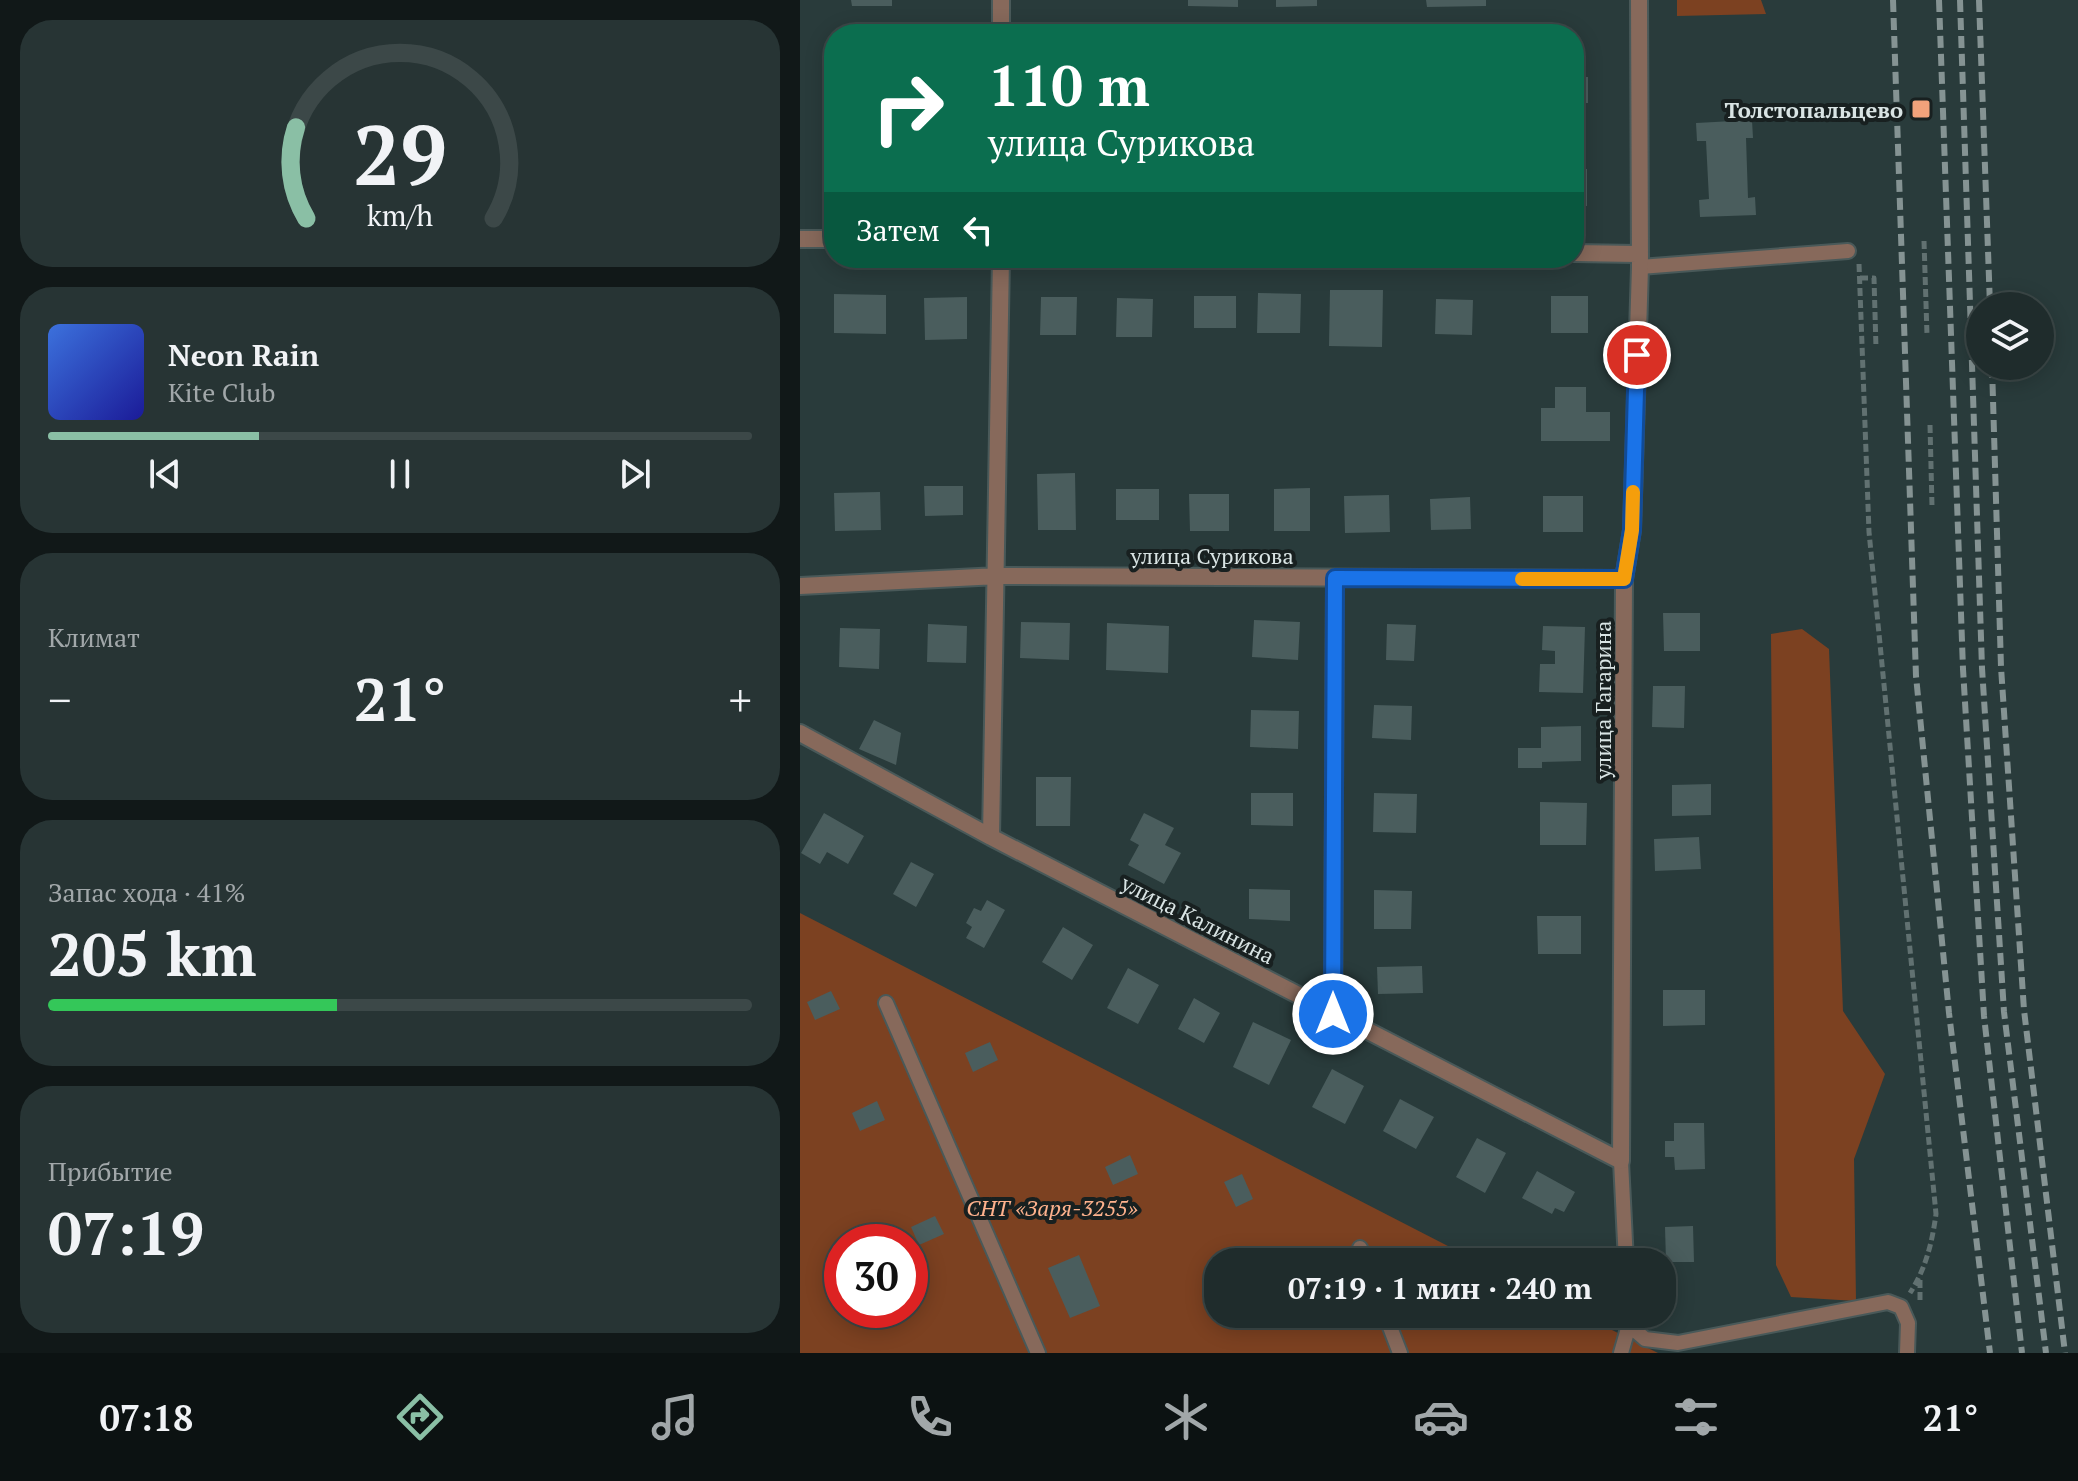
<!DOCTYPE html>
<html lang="ru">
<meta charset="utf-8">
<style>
:root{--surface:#1f2c2c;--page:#273434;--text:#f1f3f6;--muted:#a1a7a9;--line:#3c4848;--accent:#8abfa5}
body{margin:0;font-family:"PT Serif",serif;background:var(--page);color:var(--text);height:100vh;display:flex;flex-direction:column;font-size:30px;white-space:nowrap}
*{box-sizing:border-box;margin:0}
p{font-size:26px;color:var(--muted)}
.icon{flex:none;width:44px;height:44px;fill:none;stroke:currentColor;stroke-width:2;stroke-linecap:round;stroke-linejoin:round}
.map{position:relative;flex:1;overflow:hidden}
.details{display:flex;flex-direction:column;gap:20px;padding:20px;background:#111818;width:800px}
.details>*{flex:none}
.top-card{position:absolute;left:24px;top:24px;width:760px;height:244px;border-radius:32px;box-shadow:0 4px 20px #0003,0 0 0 2px var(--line);background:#0b6e4f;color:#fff;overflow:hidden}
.tools{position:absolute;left:1166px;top:292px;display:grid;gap:16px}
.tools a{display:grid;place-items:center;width:88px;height:88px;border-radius:50%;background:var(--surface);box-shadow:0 4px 20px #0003,0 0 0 2px var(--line);font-size:40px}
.speed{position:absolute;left:24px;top:1224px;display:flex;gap:16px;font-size:40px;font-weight:700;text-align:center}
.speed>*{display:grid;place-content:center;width:104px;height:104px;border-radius:50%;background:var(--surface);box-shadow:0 4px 20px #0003,0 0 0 2px var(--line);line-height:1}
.speed .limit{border:12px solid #d22;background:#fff;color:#111}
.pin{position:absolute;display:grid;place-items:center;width:68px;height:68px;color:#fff;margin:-34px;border:4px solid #fff;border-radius:50%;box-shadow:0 2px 8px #0007}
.me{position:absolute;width:88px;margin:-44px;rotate:0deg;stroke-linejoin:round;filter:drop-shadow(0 0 6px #0008)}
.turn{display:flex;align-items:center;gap:28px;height:168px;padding:0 32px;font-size:36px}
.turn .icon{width:104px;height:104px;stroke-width:2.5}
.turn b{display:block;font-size:56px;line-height:68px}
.then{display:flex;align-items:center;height:76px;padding:0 32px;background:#0003;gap:16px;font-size:30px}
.big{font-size:60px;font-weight:700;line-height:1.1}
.details .card{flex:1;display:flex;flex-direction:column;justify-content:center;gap:12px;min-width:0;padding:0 28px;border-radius:32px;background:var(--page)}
.details .dial{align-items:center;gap:0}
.dial svg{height:208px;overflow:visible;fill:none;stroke:var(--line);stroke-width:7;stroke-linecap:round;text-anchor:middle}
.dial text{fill:var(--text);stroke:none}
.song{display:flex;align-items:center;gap:24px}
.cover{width:96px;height:96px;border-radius:12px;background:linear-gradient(135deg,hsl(220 70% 55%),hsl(240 70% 35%))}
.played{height:8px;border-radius:4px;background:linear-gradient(90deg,var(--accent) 30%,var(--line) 30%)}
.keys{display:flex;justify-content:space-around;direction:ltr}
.heat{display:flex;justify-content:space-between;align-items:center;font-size:44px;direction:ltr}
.charge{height:12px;border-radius:6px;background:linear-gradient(90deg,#34c759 41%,var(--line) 0)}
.trip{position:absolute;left:404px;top:1248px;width:472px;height:80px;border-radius:32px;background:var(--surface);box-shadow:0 4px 20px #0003,0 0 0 2px var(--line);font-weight:700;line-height:80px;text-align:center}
.menu{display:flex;height:128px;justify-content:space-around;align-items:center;background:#0c1212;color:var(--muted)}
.menu .icon{width:56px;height:56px}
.menu .active{color:var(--accent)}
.menu b{font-size:36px;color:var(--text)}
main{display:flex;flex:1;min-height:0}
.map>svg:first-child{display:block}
</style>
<main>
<section class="details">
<div class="card dial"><svg viewBox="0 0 100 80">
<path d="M14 69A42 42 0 1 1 86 69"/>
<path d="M14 69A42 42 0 0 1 10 34" stroke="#8abfa5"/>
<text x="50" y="56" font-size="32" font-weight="700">29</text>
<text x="50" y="72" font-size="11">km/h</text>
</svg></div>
<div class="card">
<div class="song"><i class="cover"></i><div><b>Neon Rain</b><p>Kite Club</p></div></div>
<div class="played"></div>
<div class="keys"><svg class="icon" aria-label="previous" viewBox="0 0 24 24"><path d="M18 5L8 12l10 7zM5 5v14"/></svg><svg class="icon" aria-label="pause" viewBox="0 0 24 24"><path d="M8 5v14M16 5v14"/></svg><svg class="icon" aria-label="next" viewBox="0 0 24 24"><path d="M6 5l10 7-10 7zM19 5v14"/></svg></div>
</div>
<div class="card"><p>Климат</p>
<div class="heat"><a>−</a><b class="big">21°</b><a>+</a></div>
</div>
<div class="card"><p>Запас хода · 41%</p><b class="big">205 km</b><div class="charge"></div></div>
<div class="card"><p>Прибытие</p><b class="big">07:19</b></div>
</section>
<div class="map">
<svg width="1278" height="1353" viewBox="0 0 1278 1353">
<rect width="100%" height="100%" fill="#293b3b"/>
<path fill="#7c4121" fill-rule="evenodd" d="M877,0H961L966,14L877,16Z
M1002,629L1029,649L1043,1011L1085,1074L1054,1159L1056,1301L991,1297L976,1265L971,634Z
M0,913L679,1262H418V1314H780L858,1353H0ZM42,1242H110V1310H42Z"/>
<path fill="#4a5d5d" d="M51,0H92V6H52Z
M388,0H438V7L388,6Z
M476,0H517V6L476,7Z
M626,0H686V6L627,7Z
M774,77H788V103H774Z
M952,120L953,138H946L948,198L955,197L956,215L900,217L899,200L909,199L906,141H897L896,123Z
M774,169H787V206H774Z
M530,290H583L582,347L529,346Z
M458,293L501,294L500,333H457Z
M34,294L86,295V334L34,333Z
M394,296H436V328H394Z
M751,296H788V333H751Z
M167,297V339L125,340L124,298Z
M241,297H277L276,335H240Z
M317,298L353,299L352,337H316Z
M636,299L673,300L672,335L635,334Z
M755,387H786V412H810V441H741V408H755Z
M275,473L276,530H238L237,474Z
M124,486H163V515L125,516Z
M510,488V531H474V489Z
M316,489H359V520H316Z
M80,492L81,530L35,531L34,493Z
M389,494H429V531H390Z
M589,495L590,532L545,533L544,496Z
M743,496H783V532H743Z
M670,497L671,529L631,530L630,499Z
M863,613H900V651H864Z
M454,620L500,622L498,660L452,657Z
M221,622L270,623L269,660L220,658Z
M307,623L369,626L368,673L306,670Z
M128,624L167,626L166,663L127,662Z
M587,624L616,625L614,661L586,660Z
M743,626L785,627L783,693L739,692L740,664H755V651L742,650Z
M40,628L80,629L79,669L39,667Z
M853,686H885L884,728L852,727Z
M574,705L612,706L611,740L572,738Z
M451,710L499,711L498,749L450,747Z
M74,720L101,733L96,765L59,749Z
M781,726V761L742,762V768H718V748H741V727Z
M236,777H271L270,826H236Z
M911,784V815L872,816V785Z
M451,793H493V826L451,825Z
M574,793L617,794L616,833L573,832Z
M740,802L787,803L786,845H740Z
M24,813L64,836L48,864L27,852L20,864L1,853Z
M344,813L374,828L365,845L381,853L364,884L328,865L339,845L330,840Z
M899,837L901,869L855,871L854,839Z
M111,862L134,874L116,907L93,894Z
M449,889L490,890V921L449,919Z
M574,890L612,891L611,929H574Z
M187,900L205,910L184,948L166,938L172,927L166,923L174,908L181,911Z
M737,916H781V954H738Z
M263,927L293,945L272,980L242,962Z
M622,966L623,993L578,994L577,967Z
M328,968L359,985L338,1024L307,1008Z
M863,990H905V1025L863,1026Z
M31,991L40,1009L15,1020L7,1002Z
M394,998L420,1013L404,1043L378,1029Z
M453,1022L491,1040L469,1085L433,1067Z
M190,1042L198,1060L173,1072L165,1053Z
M532,1069L564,1086L545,1124L512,1107Z
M600,1099L634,1117L616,1149L583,1131Z
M77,1101L85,1120L60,1131L52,1113Z
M874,1123H904L905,1169L875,1170L874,1157H865V1141H874Z
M677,1138L706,1153L685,1193L656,1177Z
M330,1155L338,1174L313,1185L305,1167Z
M737,1171L775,1192L764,1212L755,1208L752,1214L722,1198Z
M442,1174L453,1199L436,1207L424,1182Z
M135,1216L144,1234L119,1245L111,1227Z
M893,1226L894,1262H866L865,1227Z
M279,1255L300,1306L270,1318L248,1268Z"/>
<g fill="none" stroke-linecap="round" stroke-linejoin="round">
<g stroke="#495959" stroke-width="18">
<path id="service" d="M840,267L1048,251
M86,1003L238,1353
M821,1161L826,1262
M560,1248L566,1262
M585,1314L600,1353
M829,1325L845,1339L878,1343L1088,1302L1101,1307L1108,1323L1107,1353
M821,1353L829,1325L828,1314"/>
</g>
<g stroke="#495959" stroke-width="20">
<path id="minor" d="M201,0V34
M0,239H34
M774,253L837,254
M0,586L198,576L824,579
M0,733L191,837L821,1161L824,579L832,530L840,267L839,0
M191,837L201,258
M533,1014L535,578"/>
</g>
<path stroke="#617171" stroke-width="5" stroke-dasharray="8 4" stroke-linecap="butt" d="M1124,241L1127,335
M1059,264L1069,532L1136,1214C1132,1243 1126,1268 1110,1293
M1060,278H1074L1076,348
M1130,425L1132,506
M1120,1300V1278"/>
<use href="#service" stroke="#87695b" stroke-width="14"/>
<use href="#minor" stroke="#87695b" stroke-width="16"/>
<path stroke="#859393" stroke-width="6" stroke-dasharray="12 6" stroke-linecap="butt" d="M1093,0L1116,676L1149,1013L1190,1353
M1139,0L1163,669L1184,1016L1222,1353
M1160,0L1182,668L1204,1012L1246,1353
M1179,0L1190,306
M1192,366L1201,667L1224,1010L1265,1353"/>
</g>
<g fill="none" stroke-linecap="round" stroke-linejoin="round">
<g stroke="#114b97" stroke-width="20">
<path id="route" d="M533,1014L535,578L824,579L832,530L837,355"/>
</g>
<use href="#route" stroke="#1a73e8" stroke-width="14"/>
<path stroke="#f59e0b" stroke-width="14" d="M722,579H824L832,530L833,492"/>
</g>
<rect fill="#f1a27b" stroke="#182020" stroke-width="3" x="1111" y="99" width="20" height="20" rx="4"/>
<g text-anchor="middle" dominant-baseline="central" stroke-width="8" stroke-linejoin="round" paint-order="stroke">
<g font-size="22" font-weight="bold" fill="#d9e4e4" stroke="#182020" text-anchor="end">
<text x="1103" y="109">Толстопальцево</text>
</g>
<g font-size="22" fill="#d9e4e4" stroke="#182020">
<text x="412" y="555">улица Сурикова</text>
<text transform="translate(802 700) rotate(-90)">улица Гагарина</text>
<text transform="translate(398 919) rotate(27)">улица Калинина</text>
</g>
<g font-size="22" font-style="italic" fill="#feb28d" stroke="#182020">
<text x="252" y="1207">СНТ «Заря-3255»</text>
</g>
</g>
</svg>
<div class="tools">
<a><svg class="icon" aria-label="layers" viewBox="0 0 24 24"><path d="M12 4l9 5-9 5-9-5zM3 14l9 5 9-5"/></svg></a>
</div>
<div class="speed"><div class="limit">30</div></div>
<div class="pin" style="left:837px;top:355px;background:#d93025"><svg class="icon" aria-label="arrive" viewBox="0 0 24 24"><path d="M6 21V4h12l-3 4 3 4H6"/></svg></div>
<svg class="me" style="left:533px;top:1014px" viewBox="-20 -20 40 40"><circle r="17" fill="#1a73e8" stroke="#fff" stroke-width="3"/><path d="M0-11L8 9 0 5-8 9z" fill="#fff"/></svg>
<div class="trip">07:19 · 1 мин · 240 m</div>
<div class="top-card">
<div class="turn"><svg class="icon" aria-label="right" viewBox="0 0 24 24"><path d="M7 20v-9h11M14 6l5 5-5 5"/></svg><div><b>110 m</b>улица Сурикова</div></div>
<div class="then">Затем<svg class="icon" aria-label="left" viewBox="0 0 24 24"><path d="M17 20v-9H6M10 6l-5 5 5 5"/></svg></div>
</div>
</div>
</main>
<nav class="menu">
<b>07:18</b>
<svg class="icon active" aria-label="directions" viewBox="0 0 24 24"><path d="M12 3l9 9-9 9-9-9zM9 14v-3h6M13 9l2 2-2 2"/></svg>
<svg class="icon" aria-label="music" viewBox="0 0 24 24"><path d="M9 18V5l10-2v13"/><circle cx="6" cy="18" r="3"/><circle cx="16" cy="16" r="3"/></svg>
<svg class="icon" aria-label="phone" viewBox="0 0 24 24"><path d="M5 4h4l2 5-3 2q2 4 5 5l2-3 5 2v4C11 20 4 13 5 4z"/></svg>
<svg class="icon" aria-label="climate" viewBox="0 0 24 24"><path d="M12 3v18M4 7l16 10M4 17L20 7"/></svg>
<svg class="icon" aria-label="car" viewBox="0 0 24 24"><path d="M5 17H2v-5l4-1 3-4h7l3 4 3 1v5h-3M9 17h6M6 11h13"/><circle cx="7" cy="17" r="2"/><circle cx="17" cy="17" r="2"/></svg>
<svg class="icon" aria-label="filters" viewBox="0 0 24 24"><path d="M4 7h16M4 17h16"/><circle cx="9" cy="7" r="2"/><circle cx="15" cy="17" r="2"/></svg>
<b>21°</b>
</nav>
